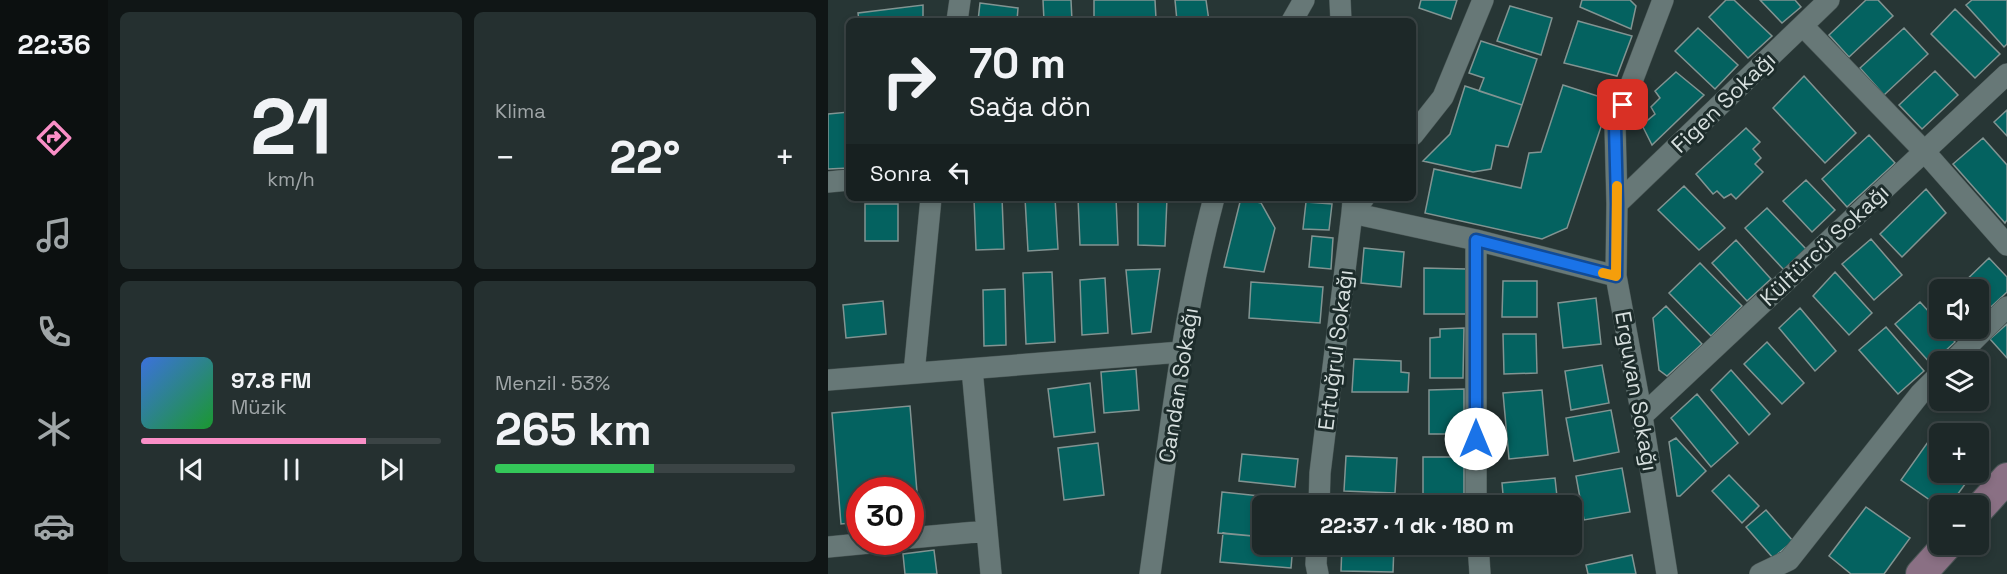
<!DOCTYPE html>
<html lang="tr">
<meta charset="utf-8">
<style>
:root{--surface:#1d2828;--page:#253030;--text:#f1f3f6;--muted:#a0a6a8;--line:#3b4445;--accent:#fa8fc7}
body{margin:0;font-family:"Space Grotesk",sans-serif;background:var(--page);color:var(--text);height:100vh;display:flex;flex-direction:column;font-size:22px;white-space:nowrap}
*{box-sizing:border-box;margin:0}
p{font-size:20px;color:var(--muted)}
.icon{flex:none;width:33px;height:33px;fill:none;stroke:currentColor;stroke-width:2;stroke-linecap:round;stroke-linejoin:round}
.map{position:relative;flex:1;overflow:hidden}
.panel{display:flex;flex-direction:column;gap:12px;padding:12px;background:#101616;width:720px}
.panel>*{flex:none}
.hud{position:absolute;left:18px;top:18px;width:570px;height:183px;border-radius:9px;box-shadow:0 3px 9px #0003,0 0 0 2px var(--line);background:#1d2828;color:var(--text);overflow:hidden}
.buttons{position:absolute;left:1101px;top:279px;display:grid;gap:12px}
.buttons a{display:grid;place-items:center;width:60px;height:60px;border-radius:9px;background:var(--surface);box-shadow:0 3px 9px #0003,0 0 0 2px var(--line);font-size:30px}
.speed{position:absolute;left:18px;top:477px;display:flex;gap:12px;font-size:30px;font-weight:700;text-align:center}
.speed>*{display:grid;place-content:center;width:78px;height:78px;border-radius:50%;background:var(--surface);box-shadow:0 3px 9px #0003,0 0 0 2px var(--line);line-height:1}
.speed .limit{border:9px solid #d22;background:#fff;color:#111}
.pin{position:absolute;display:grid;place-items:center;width:51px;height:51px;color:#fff;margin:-26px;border-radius:12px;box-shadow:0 3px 9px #0006}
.me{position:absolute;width:66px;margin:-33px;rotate:0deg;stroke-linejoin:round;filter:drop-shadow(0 0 4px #0008)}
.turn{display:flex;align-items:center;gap:21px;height:126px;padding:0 24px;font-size:27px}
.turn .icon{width:78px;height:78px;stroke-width:2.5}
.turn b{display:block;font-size:42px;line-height:51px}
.then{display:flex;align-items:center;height:57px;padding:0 24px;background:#0003;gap:12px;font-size:22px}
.big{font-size:45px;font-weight:600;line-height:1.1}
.panel .card{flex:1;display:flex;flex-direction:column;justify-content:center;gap:9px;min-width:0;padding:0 21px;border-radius:9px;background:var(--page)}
.panel .dial{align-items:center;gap:0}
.dial b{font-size:78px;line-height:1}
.song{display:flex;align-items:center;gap:18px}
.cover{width:72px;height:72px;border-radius:9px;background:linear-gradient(135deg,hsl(220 70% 55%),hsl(130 70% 35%))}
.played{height:6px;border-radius:3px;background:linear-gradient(90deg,var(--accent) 75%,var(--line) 75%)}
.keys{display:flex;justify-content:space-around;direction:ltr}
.heat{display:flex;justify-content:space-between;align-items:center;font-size:33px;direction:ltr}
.charge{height:9px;border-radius:4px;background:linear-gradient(90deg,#34c759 53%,var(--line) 0)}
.panel .tiles{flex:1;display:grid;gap:12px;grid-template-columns:repeat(2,1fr)}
.trip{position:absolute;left:424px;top:495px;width:330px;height:60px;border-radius:9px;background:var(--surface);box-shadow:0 3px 9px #0003,0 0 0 2px var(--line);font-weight:600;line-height:60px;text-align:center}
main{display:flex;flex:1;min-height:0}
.tabs{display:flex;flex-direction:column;width:108px;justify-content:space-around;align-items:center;background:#0c1010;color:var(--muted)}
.tabs .icon{width:42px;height:42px}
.tabs .on{color:var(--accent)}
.tabs b{font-size:27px;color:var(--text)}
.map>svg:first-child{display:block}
</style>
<main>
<nav class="tabs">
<b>22:36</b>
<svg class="icon on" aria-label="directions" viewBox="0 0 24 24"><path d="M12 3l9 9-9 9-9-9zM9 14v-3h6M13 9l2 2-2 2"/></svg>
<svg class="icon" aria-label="music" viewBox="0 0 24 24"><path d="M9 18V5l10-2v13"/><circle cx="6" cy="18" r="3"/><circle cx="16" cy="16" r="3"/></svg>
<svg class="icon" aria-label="phone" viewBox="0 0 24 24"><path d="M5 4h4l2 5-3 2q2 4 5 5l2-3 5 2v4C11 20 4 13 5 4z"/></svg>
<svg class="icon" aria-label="climate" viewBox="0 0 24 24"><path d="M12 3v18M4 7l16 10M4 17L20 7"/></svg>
<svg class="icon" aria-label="car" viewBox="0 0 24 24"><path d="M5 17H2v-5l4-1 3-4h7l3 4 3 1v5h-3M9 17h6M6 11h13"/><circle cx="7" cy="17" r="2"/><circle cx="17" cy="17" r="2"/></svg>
</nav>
<section class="panel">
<div class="tiles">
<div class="card dial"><b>21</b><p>km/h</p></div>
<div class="card"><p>Klima</p>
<div class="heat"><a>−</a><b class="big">22°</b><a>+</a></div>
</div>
<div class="card">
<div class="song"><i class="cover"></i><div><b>97.8 FM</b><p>Müzik</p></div></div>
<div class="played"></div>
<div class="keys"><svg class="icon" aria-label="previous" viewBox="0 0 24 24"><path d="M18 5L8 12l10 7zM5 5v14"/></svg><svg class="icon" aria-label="pause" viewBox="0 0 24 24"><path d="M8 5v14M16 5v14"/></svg><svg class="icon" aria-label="next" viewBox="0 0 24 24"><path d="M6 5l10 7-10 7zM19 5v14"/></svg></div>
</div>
<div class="card"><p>Menzil · 53%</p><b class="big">265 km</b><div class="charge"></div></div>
</div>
</section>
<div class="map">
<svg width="1179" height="574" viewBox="0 0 1179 574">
<rect width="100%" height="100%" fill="#273635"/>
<path fill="#046260" stroke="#829492" stroke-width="1.5" d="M215,0H243L244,21H216Z
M266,0H327L328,19L266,21Z
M347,0H378L381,21H349Z
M593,0H629L623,19L591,8Z
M754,0H802L808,6L803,29L752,7Z
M898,0H906L944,36L920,58L881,17Z
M932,0H967L973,7L954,23Z
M1038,0H1050L1065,16L1021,57L1001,35Z
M1144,0H1179V44L1176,47L1138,5Z
M152,3L190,8L189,21H150Z
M95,5V21H31L30,13Z
M682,6L724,18L713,55L669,41Z
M1127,9L1172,54L1147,78L1103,34Z
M750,21L804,36L789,76L736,63Z
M870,28L910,65L887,89L847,51Z
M1076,28L1100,54L1056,95L1032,68Z
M653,41L709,59L694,105L651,91L656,78L641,73Z
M1107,71L1130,95L1094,129L1071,105Z
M848,72L876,95L824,145L814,125L827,114L823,107L832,98L827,91Z
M976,76L1028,133L997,163L945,108Z
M735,85L782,100L739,228L714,239L597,213L606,169L693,188L701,153L713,152Z
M637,86L694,105L680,147L668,145L663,169L645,172L595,161L622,134Z
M1179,110V136L1166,122Z
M21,112V168L0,169V114Z
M918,128L932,142L925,149L933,158L927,164L935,172L908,199L903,194L896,198L889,191L885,194L868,174Z
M1041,135L1067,163L1019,207L994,179Z
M1155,138L1179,165V220L1177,223L1125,164Z
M978,180L1007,210L984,232L955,201Z
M856,186L897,228L871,250L830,210Z
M1098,189L1118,213L1074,257L1052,234Z
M174,198L176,249L148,250L146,199Z
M197,198H227L230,249L200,251Z
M250,198H288L290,245H252Z
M310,198H339L337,246L310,245Z
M413,198L433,203L447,228L436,272L396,267Z
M478,202L504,204L501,230L475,229Z
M37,204H70V241H37Z
M939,208L978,249L956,270L917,228Z
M484,236L505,238L503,269L481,267Z
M1043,239L1074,275L1046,300L1014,264Z
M908,240L943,279L919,301L884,263Z
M536,248L576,252L573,287L533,283Z
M1161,258L1179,277V292L1150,319V290H1128Z
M872,263L914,306L883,336L841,293Z
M596,268L638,269V314H596Z
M332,269L323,332L304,334L298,270Z
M224,272L227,342L198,344L195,273Z
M1007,272L1044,313L1021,335L985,296Z
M277,278L280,333L254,335L252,280Z
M675,281H709V317H674Z
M423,282L495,287L492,323L421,318Z
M177,289L178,345L156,346L155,290Z
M768,298L773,344L735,348L730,303Z
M55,301L58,334L18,338L15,305Z
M1092,302L1112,324V328H1116L1127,342L1103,364L1067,324Z
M838,306L874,344L839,376L831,370L825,318Z
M972,308L1008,351L987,371L951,328Z
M1179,324V358L1162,339Z
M1058,327L1096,371L1070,394L1031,350Z
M636,328L635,378H602V338L612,337V329Z
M675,334H708L709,373L676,374Z
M939,342L976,383L954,404L916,364Z
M526,359L573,361V372L581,373L580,392H524Z
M774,365L781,403L743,410L737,371Z
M308,369L311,410L276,413L273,372Z
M903,370L942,414L921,435L883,390Z
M262,383L267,432L226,437L220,389Z
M636,389V434H601V390Z
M714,390L720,455L681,459L675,393Z
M869,394L910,443L883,467L843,418Z
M82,406L91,517L82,518V490H32V522L13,524L4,413Z
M783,410L791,452L746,461L738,418Z
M1112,425L1124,434H1112V472H1146L1121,506H1112V507L1073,480Z
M848,438L878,471L852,496H849L841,442Z
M270,443L276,495L236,500L230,448Z
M414,454L470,459L467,487L411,481Z
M518,456L569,458L567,493L516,491Z
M595,457H636V494H595Z
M794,468L802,512L756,520L748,476Z
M901,475L931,506L914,523L884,491Z
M727,478L730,506H676L674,483Z
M394,492L469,500V506H435V537L390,533Z
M566,503V506H514V504Z
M1038,507L1082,538L1056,574H1023L1001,556Z
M938,510L965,541L945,558L918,527Z
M395,533L435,537V544H465L463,568L392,562Z
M514,545H566L565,572L513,571Z
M106,550L109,574H77L75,554Z
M804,555L808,574H760L758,565Z"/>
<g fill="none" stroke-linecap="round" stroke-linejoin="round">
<g stroke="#475453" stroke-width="22">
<path id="street" d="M512,0L513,21
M835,0L787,126L789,204L788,276L814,416L839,574
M129,21L132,0
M464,21L476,0
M975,26L1096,151L1179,245
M585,135L615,97L655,0
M0,182L21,180
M525,200L524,213L648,240L788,276
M789,204L1001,0
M1124,362L1179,307
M144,369L163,574
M86,373L103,198
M0,380L353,352
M814,416L1179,74
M491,506L492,473L524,213L536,198
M648,506V240
M82,538L159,531
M489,544L488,564L490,574
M650,544L652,574
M0,547L52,542
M322,574C340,449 353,321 386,198
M932,574L961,560L1092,394L1112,374"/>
</g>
<g stroke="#475453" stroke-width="32">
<path id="secondary" d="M1150,510L1179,478
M1093,574L1120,544"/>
</g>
<use href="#street" stroke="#677877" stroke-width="21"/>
<use href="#secondary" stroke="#8a7084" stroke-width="30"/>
</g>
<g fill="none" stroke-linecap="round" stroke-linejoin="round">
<g stroke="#114b97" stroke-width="15">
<path id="route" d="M648,439V240L788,276L789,204L787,126L795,105"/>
</g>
<use href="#route" stroke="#1a73e8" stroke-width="10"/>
<path stroke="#f59e0b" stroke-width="10" d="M775,273L788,276L789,186"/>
</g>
<g text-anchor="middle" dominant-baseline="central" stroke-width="6" stroke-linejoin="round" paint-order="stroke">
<g font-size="22" fill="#d6dfde" stroke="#1d2c2b">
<text transform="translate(895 102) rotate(-44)">Figen Sokağı</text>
<text transform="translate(996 245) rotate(-43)">Kültürcü Sokağı</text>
<text transform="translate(507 350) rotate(-83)">Ertuğrul Sokağı</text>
<text transform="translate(350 385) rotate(-81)">Candan Sokağı</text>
<text transform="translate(809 391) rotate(80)">Erguvan Sokağı</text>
</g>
</g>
</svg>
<div class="buttons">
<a><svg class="icon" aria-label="sound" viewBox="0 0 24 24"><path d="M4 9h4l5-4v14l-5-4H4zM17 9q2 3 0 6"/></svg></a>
<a><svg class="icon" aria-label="layers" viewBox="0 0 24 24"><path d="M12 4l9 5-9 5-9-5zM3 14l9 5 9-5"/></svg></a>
<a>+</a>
<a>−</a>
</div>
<div class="speed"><div class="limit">30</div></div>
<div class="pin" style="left:795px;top:105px;background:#d93025"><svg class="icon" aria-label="arrive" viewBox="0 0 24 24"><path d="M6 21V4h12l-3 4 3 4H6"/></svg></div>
<svg class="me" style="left:648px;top:439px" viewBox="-20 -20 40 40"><circle r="19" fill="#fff"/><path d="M0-13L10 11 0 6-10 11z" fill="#1a73e8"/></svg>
<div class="trip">22:37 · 1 dk · 180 m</div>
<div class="hud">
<div class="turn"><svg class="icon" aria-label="right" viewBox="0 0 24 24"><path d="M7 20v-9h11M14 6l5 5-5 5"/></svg><div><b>70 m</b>Sağa dön</div></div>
<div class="then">Sonra<svg class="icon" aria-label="left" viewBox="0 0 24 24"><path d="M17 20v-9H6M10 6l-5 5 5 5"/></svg></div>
</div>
</div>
</main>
